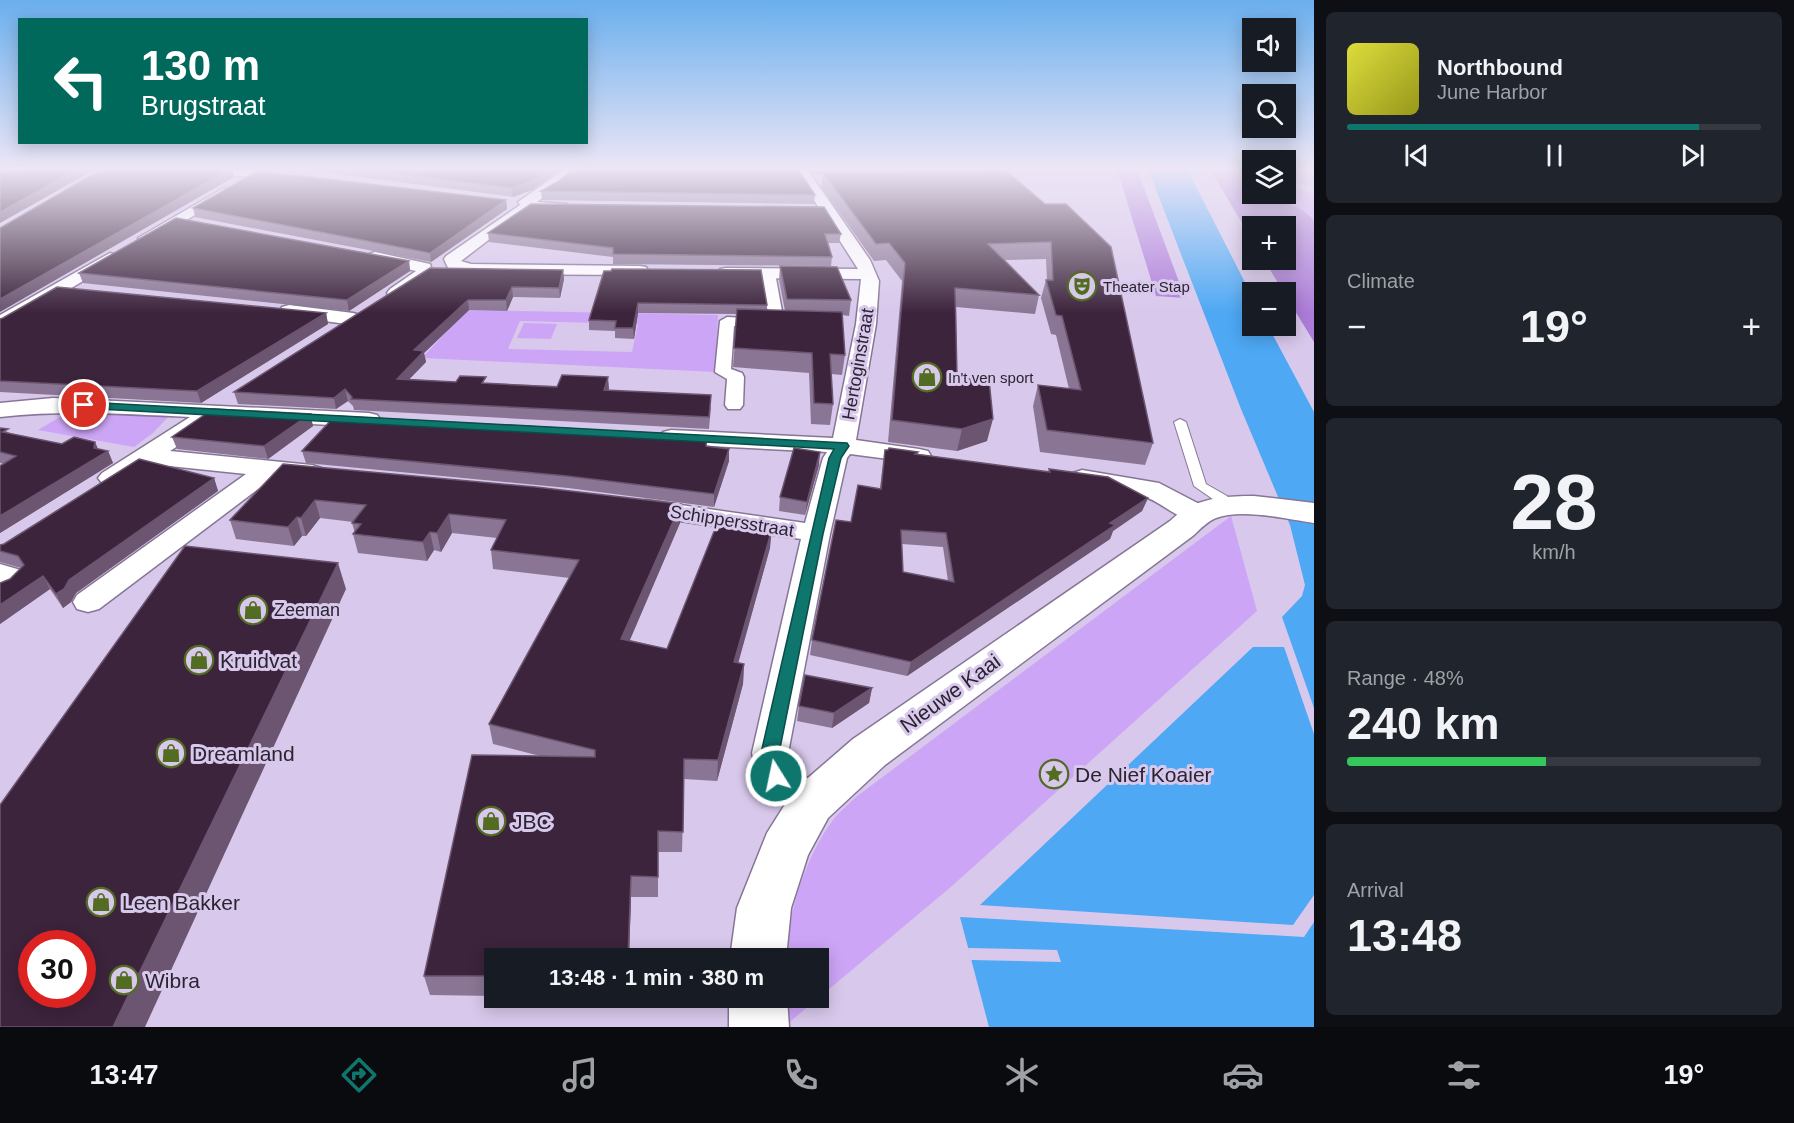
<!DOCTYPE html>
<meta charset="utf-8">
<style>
:root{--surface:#171b24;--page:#20242c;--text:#f1f3f6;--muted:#9ea1a6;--line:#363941;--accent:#0f766e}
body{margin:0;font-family:Arial,sans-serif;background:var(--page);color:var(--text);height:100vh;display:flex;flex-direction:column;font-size:22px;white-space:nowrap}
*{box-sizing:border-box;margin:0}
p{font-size:20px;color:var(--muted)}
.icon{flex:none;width:33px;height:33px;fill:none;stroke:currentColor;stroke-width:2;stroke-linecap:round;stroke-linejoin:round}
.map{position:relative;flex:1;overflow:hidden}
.details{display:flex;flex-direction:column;gap:12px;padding:12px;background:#0d0f14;width:480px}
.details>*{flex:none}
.guide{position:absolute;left:18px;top:18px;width:570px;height:126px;border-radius:0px;box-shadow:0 3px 15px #0003;background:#00695c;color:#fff;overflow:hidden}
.buttons{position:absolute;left:1242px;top:18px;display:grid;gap:12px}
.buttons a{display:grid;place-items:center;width:54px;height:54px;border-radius:0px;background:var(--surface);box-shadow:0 3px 15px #0003;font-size:30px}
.speed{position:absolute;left:18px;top:930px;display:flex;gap:12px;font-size:30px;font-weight:700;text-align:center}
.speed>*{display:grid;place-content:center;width:78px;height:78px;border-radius:50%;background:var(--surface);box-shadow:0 3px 15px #0003;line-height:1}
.speed .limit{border:9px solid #d22;background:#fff;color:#111}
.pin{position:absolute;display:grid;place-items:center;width:51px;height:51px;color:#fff;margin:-26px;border:3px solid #fff;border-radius:50%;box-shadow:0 2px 6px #0007}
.me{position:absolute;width:66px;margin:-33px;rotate:350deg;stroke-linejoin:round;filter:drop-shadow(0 0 4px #0008)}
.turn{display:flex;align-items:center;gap:21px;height:126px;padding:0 24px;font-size:27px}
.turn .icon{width:78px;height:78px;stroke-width:2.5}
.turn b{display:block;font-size:42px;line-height:51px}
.big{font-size:45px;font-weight:700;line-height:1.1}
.details .tile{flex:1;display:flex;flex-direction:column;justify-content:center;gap:9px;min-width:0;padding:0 21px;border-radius:9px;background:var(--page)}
.details .dial{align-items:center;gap:0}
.dial b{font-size:78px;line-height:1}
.song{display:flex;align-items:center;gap:18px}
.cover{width:72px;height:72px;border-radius:9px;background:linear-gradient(135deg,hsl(60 70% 55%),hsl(60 70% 35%))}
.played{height:6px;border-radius:3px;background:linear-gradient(90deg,var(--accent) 85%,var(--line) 85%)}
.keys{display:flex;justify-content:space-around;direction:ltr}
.heat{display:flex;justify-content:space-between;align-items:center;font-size:33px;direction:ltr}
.charge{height:9px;border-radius:4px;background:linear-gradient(90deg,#34c759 48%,var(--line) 0)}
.trip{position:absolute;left:484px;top:948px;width:345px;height:60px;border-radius:0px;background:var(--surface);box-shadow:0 3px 15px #0003;font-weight:700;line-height:60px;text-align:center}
.menu{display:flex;height:96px;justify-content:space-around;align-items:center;background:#090b0e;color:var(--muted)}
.menu .icon{width:42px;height:42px}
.menu .on{color:var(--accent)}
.menu b{font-size:27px;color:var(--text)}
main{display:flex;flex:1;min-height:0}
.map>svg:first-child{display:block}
</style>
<main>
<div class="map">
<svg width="1314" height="1027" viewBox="0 0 1314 1027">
<rect width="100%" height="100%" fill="#d8c8eb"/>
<path fill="#cda5f6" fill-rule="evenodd" d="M1286,169H1314V187L1286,180Z
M1241,176L1252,179V194H1286V187L1314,193V221C1299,203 1276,200 1254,197Z
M467,310L718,315L715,372L422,358ZM520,321L637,324H638L632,352L508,349Z
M524,323L557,324L551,339L517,338Z
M70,411L170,415L153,433L134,447L38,430Z
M1231,516L1257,611L952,886L785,1026L786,998H819V958H787C787,914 806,856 833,820C839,812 848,805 856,797Z"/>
<path fill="#ad7dd9" d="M1117,169H1137L1185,298L1156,296Z
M1210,169H1249L1252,172V179L1241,177L1254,197C1277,200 1299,202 1314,221V342L1264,260H1286V226H1252V240Z"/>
<path fill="#4ea8f4" d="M1148,169H1187L1252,296V326H1268L1314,412V708L1282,617L1302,596L1305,585L1290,525L1241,409Z
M1253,647H1284L1314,734V895L1293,925L980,905Z
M960,917L1304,937L1314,922V1027H989Z"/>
<path fill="#d8c8eb" d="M968,948L1057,950L1061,962L971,960Z"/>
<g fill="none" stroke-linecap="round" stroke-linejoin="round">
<g stroke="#867696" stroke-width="2">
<path id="service" d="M1180,419L1186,422L1206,484L1227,496L1229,499L1227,502H1217L1194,486L1174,422Z"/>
</g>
<g stroke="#867696" stroke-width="3">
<path id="pedestrian" d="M768,269L775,273L784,322L777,326L771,324L765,326H734L731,369L742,373L744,377L743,405L740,409H728L725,405L727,379L715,372L720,321L727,317L769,319L761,273Z"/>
</g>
<g stroke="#867696" stroke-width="3">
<path id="minor" d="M184,169C203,169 287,166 296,175L290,179L190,173Z
M565,169H580L537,202L567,204L569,207L567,210L525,212L461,261L471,264L640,266L646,267L648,271L646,275L470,274L448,268L444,259L446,256L520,205L518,202Z
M794,169H807L870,260L879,281L876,324L856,440L919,449L928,451L931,456L928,461L919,463L850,454L847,458L830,534L788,753L793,767L825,792L831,804L825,816L811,821L797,816L763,787L757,776L752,753L801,539L646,516L637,514L633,508L637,502L646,500L805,523L823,458L827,452L671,444L663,442L659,437L663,432L671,430L833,438L856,324L861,279L726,278L720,277L718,273L720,269L726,268L858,269Z
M224,188L231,192L229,195L151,241L146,243L138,238Z
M375,252L430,264L433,274L402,297H390L387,293L390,289L416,271L369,260L367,257L369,254Z
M110,253L116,255L118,258L116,261L7,327L0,329V315Z
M289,305L353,313L360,315L362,319L360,323L353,325L282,315L280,311L282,307Z
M53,398L369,413L377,415L381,420L377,425L369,427L213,419L210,425L170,451L312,465L321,468L325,473L321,478L312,481L274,477L99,609L88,612L77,609L73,602L77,595L246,474L150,464L120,483L111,486L102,483L98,478L102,473L190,417C124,414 66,410 0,417V403Z
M1082,470L1159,483L1207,508L1211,514L1207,520C1182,526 1165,503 1143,496C1121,488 1095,489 1073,483L1069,478L1073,473Z
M0,564L24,571L29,578C22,589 12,594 0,597Z"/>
</g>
<g stroke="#867696" stroke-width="3">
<path id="tertiary" d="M1254,496L1314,503V523C1288,519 1241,508 1216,518C1207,522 1201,528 1194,535L885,765L828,818L808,855L791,908L786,958H730L737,908L767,833L794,790L853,739L1170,521C1193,498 1223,496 1254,496Z
M729,998H787L789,1027H729Z"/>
</g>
<use href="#service" fill="#fff" fill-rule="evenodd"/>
<use href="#pedestrian" fill="#fff" fill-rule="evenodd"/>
<use href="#minor" fill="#fff" fill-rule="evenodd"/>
<use href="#tertiary" fill="#fff" fill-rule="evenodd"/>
</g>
<path fill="#8a7694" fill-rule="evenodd" d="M299,169H561L532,190L513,197Z
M809,169H1020L1005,170L1045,204L1153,443L1145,465L1040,452L1033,406L1038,385L1069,389L1056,335L1051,334L1041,298L1046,280H1047L1046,259L1005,260L1039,295L1035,314L956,307L957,376L987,441L957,451L888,442L902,281L886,260L874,261L821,187L823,175H813Z
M559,181L815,195L814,204L542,200L541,191Z
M506,200L507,209L431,262L195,217L193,208Z
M488,233L841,234L839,243H828L832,257L831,266L613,264V257L489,242Z
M409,261L410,271L349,311L83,283L79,273Z
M780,266L851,300L849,316L842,315L845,355L842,375L831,374L833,404L830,425L811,424L809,373L733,367L737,314L638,313L634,339L615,338V331L589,330V320L604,271L767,305V310L785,311L779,280Z
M430,268L563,270L564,279L560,298L513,297L507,311L469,310L424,353L426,362L409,379L456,382L609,388L608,391L711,407L709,429L354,410L353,406L348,401L336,409L238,404L234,392Z
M326,313L328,324L201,403L0,392V319Z
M310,414L313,426L268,459L177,449L172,437Z
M0,428L10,433L62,444L95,442L98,449L108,451L113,463L0,533V466L4,464L0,463Z
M729,449V461L714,507L568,488L306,463L302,451Z
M885,450L918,452V454L1048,472L1049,469L1148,498L1142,511L1113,531L1110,539L907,676L810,655L812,640L851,522L880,488ZM902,544L943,547L948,581L903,572Z
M283,464L680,523L630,640L667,649L770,548L738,662L744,664L743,684L717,781L684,779L682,852H658V897H631L629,958H495V996L430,995L424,976L540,756L493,744L489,724L570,578L493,569L491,550L497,538L452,533L441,552L434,550L427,561L358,553L353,534L355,533L352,523L353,522L320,518L306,536H302L294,546L236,539L230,520Z
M819,465L805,515L779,511L780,497Z
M214,478L218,491L76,593L71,602L63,608L50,589L0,624V583L10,579L21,568L0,562V545Z
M872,688L869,703L832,728L797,721L799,706Z"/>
<path fill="#6b5570" d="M78,169H96L0,223V212Z
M231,169H232L234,177L0,312V299Z
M549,169H561L532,190L513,197L512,188Z
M506,200L507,209L431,262L430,253Z
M409,261L410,271L349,311L347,300Z
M563,270L564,279L560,298L559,288Z
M512,287L513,297L507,311L506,300Z
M468,300L469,310L424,353L426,362L399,390L397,379L414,350Z
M638,303V313L634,339L633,328Z
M326,313L328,324L201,403L197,391Z
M608,377L609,388L604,402V390Z
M345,389L348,401L336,409L334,398Z
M310,414L313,426L268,459L264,446Z
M993,419L987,441L957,451L962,429Z
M95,442L100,454L108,451L113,463L0,533V516L94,448Z
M729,449V461L714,507V494Z
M820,452L819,465L805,515L807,502Z
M214,478L218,491L76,593L71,602L63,608L56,594L69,580Z
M1148,498L1142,511L1113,531L1110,539L907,676L911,662L1110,523Z
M315,500L320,518L306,536L301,518Z
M681,504L680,523L622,658L621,639Z
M449,514L452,533L441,552L437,533Z
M297,517L302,536L294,546L288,527Z
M772,529L770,548L733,682L734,662Z
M430,532L434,550L427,561L423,542Z
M338,563L346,589L145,1027H113Z
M43,576L50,589L0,624V605Z
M744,664L743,684L717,781L718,760Z
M872,688L869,703L832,728L834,713Z
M631,876V897L629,958H628Z"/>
<path fill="#3c243c" stroke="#6b5570" stroke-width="1.5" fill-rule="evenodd" d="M27,169H78L0,212V172Z
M102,169H231L0,299V228Z
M362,169H549L531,182L512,188Z
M573,169H798L815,195L541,191L559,181Z
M1004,169L1045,204H1066L1111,247L1153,443L1047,430L1038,385L1081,390L1062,316L1056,315L1046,280H1053L1051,242L988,244L1039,295L955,288L957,376L989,380L993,419L962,429L892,420L905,263L889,243L876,244L823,173Z
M258,171L506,200L430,253L193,208Z
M531,204L824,207L841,234H825L832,257L613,254V248L488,233Z
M176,218L409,261L347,300L79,273Z
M780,266L837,267L851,300L787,299Z
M430,268L563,270L559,288L512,287L506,300H468L414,350L424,351L397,379L456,382L460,376L486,377L482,383L557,387L562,375L608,377L604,390L711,395L709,417L351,399L352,397L345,389L334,398L234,392Z
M612,269L761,270L767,305L638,303L633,328H615L616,321L589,320L604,271H611Z
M57,287L326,313L197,391L0,381V319L3,318Z
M737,309L842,312L845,355L830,354L833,404L814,403L812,353L734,348Z
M213,409L310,414L264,446L172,437Z
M335,416L707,436L706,446L729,449L714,494L567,476L302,451Z
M0,428L8,429L2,432L62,444L74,437L95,442L94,448L108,451L0,516V466L16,456L0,452Z
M794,448L820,452L807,502L780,497Z
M889,448L918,452L915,454L1050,472L1049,469L1108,477L1148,498L1110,523L1115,525L911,662L812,640L836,520L851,522L858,485L881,489L885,450H888ZM901,530L946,533L954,582L903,572Z
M139,459L214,478L69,580L64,589L56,594L43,576L0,605V583L10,579L24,565L18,556L0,551V545L4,544Z
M283,464L536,487L681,504L621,639L667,649L719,519L772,529L734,662L744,664L718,760L684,759L683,832L658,831V877L631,876L628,958H495V976H424L472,755L595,757V750L489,724L579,560L491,550L506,520L449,514L437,533L430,532L423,542L353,534L361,524L352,523L366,505L315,500L301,518L297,517L288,527L230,520Z
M185,546L338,563L113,1027H0V805ZM32,944H82V994H32Z
M805,675L872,688L834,713L799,706Z"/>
<linearGradient id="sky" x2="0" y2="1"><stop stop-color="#6aafed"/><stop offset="0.54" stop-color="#ede6f6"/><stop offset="1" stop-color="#ede6f6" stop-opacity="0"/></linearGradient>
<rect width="1314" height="313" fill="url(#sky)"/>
<path fill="#0f766e" stroke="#0a4d48" stroke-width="1.5" d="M84,402L847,443L849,446L841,458L823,534L779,753L786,776L783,781L776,784L770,781L761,753L829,458L834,449L80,408L78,405Z"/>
<defs>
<g id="theatre-ring" transform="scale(1.5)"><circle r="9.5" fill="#d8c8eb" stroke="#526d21" stroke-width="1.5"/><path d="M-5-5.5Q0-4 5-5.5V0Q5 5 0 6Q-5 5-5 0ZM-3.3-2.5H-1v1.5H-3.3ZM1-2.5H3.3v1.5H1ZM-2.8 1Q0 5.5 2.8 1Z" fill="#526d21"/></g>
<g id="shop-ring" transform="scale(1.5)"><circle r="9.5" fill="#d8c8eb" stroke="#526d21" stroke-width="1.5"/><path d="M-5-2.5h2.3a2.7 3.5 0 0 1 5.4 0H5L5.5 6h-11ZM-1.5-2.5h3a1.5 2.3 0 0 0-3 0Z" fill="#526d21"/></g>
<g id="sight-ring" transform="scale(1.5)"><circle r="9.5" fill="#d8c8eb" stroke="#526d21" stroke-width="1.5"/><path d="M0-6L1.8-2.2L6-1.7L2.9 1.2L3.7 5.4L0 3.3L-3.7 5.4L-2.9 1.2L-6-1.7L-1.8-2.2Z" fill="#526d21"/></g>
</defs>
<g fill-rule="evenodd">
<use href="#theatre-ring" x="1082" y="286"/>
<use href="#shop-ring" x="927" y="377"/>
<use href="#shop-ring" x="253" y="610"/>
<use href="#shop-ring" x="199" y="660"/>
<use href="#shop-ring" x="171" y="753"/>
<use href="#sight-ring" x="1054" y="774"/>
<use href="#shop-ring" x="491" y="821"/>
<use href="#shop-ring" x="101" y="902"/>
<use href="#shop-ring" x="124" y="980"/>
</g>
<g text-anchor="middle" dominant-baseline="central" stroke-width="6" stroke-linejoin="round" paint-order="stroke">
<g font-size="15" fill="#2a2431" stroke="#d8c8eb" text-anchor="start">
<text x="1103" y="286">Theater Stap</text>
<text x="948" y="377">In't ven sport</text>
</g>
<g font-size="18" fill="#2a2431" stroke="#d8c8eb">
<text transform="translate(858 364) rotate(-80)">Hertoginstraat</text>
<text transform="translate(732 521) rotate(9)">Schippersstraat</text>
</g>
<g font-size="18" fill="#2a2431" stroke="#d8c8eb" text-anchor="start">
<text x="274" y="610">Zeeman</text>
</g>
<g font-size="21" fill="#2a2431" stroke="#d8c8eb" text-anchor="start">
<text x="220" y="660">Kruidvat</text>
<text x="192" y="753">Dreamland</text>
<text x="1075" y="774">De Nief Koaier</text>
<text x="512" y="821">JBC</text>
<text x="122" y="902">Leen Bakker</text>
<text x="145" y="980">Wibra</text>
</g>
<g font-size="21" fill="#2a2431" stroke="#d8c8eb">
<text transform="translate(950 693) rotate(-36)">Nieuwe Kaai</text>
</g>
</g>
</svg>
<div class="buttons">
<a><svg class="icon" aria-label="sound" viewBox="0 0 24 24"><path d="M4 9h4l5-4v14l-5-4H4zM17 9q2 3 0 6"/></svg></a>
<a><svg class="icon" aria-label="search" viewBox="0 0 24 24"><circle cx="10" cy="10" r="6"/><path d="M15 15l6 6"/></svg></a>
<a><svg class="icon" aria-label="layers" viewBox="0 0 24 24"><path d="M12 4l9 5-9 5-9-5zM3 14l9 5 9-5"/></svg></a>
<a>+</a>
<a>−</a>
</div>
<div class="speed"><div class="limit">30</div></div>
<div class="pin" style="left:84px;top:405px;background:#d93025"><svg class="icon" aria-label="arrive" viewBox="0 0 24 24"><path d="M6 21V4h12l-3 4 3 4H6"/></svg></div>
<svg class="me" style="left:776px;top:776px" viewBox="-20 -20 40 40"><circle r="17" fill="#0f766e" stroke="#fff" stroke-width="3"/><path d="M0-11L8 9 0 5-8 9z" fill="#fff"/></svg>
<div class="trip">13:48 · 1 min · 380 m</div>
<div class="guide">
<div class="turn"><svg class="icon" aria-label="left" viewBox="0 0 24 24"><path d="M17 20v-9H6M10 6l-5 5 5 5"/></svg><div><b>130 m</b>Brugstraat</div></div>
</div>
</div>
<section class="details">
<div class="tile">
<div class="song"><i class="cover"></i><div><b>Northbound</b><p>June Harbor</p></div></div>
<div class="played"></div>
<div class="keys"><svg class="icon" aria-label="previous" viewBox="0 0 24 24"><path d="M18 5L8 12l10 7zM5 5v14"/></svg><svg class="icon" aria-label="pause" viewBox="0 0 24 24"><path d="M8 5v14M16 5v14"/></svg><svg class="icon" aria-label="next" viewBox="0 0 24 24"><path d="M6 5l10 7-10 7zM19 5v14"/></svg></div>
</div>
<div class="tile"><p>Climate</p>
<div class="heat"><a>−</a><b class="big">19°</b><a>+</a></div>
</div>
<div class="tile dial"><b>28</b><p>km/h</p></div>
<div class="tile"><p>Range · 48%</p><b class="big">240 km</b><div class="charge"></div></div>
<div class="tile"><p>Arrival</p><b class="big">13:48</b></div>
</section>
</main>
<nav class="menu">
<b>13:47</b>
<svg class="icon on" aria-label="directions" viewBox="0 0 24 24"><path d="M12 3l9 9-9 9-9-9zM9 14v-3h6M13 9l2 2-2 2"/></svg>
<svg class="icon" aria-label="music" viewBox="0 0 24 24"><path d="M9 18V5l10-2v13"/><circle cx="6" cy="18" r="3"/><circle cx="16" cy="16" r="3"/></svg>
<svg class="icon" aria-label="phone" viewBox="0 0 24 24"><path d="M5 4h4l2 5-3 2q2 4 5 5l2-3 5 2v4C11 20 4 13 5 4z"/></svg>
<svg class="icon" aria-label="climate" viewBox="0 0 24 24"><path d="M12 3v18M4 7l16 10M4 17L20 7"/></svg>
<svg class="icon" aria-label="car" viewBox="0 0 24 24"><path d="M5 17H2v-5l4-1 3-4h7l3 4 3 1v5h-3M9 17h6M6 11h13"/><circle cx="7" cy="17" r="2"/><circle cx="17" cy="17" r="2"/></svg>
<svg class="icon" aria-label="filters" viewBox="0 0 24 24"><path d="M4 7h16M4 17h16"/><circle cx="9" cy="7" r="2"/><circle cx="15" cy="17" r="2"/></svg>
<b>19°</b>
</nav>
